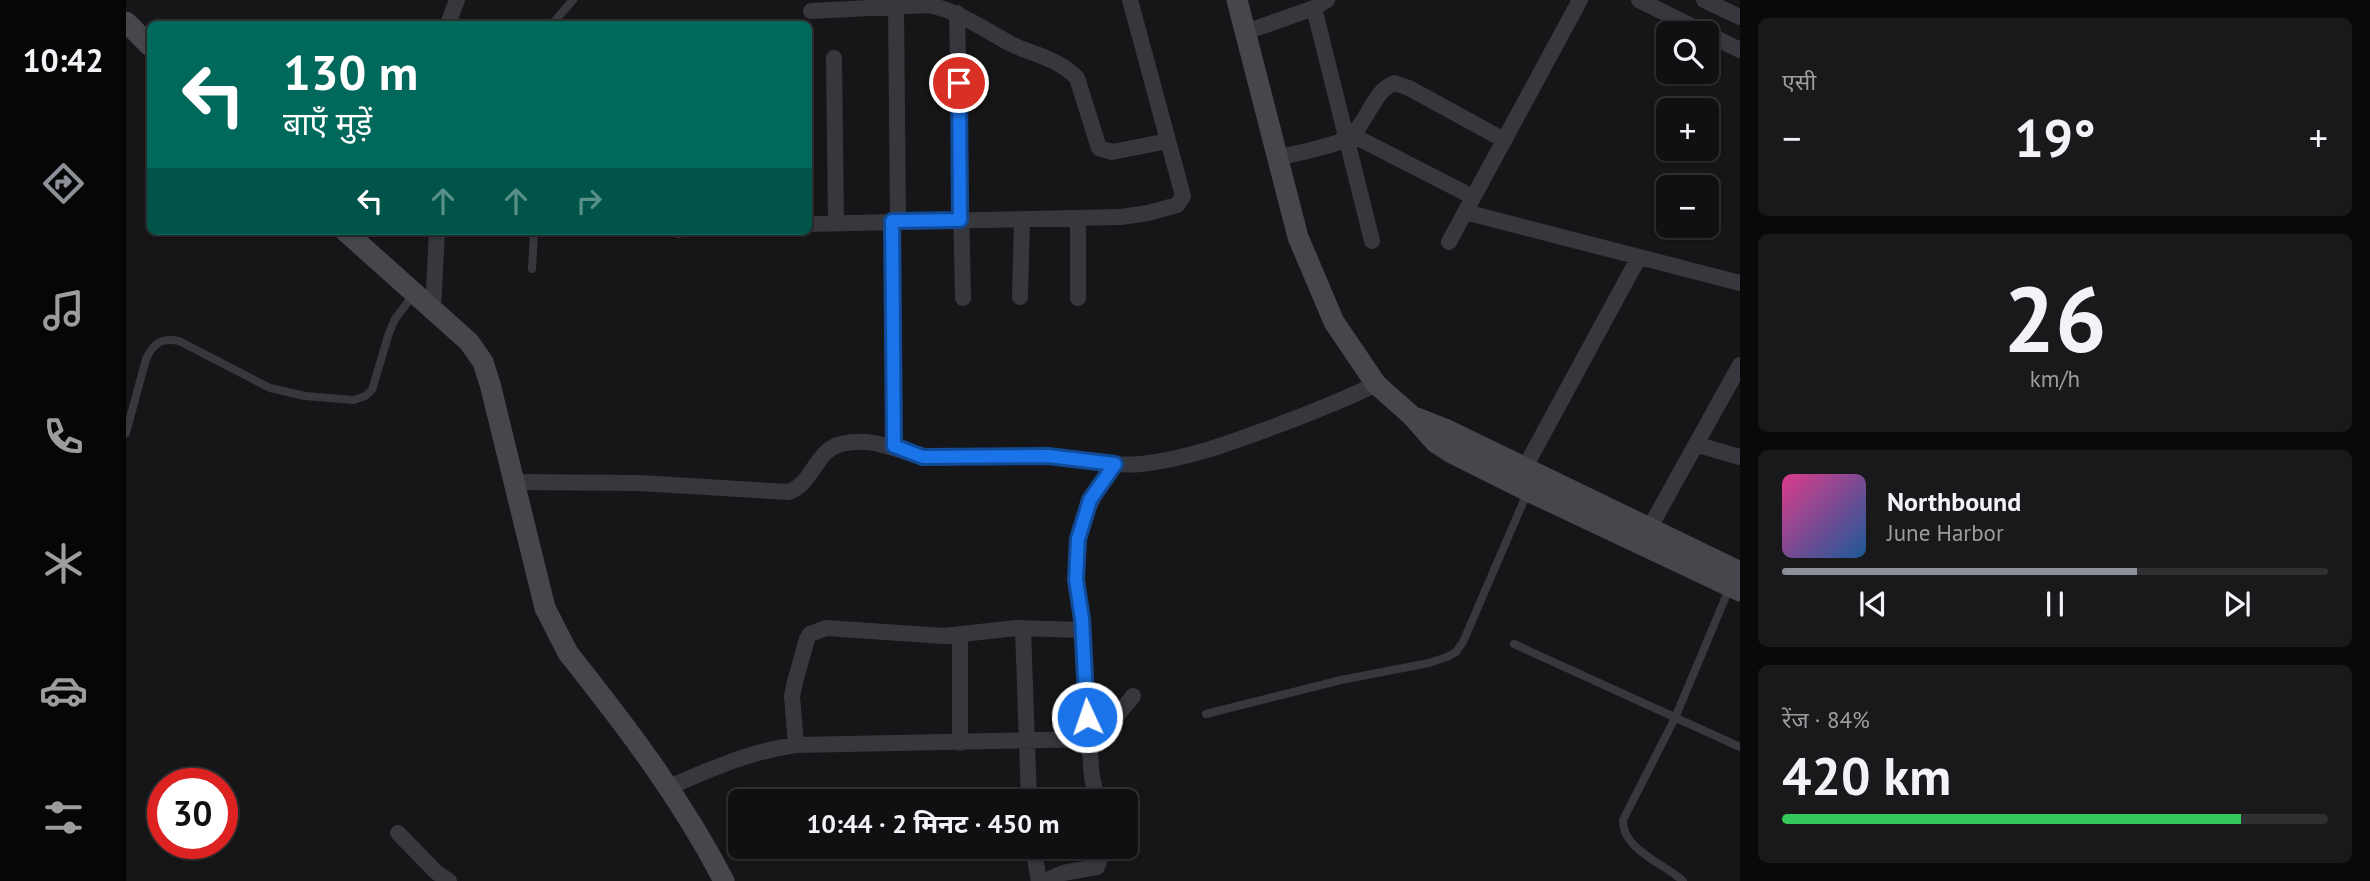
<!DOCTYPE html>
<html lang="hi">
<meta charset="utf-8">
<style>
:root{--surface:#101012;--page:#19191b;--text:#f1f3f6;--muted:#9c9d9f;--line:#303032;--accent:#8c9099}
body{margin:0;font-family:"PT Sans","Noto Sans Devanagari",sans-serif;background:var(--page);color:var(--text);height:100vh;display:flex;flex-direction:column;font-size:26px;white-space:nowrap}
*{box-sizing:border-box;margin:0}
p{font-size:23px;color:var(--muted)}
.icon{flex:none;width:38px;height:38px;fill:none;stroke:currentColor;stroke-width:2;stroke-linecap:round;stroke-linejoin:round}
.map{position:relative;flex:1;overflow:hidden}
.drawer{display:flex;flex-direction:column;gap:18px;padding:18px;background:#09090a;width:630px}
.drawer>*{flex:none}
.hud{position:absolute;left:21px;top:21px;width:665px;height:214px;border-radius:10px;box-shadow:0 2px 5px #0004,0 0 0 2px var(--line);background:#00695c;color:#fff;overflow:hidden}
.controls{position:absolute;left:1530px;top:21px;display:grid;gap:14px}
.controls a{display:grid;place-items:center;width:63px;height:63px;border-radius:10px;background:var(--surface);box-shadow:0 2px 5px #0004,0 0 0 2px var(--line);font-size:35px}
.speed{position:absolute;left:21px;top:768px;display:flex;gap:14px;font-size:35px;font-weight:700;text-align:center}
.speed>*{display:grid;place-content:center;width:91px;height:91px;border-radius:50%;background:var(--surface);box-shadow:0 2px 5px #0004,0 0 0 2px var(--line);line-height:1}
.speed .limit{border:10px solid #d22;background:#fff;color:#111}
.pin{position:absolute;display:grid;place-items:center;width:60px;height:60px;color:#fff;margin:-30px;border:4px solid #fff;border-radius:50%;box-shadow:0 2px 7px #0007}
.me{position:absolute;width:77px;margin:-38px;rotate:357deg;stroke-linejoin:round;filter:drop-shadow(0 0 5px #0008)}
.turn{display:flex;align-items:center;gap:24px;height:147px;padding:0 21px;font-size:32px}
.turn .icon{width:91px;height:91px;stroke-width:2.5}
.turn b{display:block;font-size:49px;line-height:60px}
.lanes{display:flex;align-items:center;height:66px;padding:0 21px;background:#0003;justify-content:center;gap:35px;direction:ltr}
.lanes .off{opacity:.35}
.big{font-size:52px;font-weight:700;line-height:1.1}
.drawer .widget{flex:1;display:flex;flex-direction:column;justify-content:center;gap:10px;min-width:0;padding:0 24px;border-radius:10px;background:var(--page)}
.drawer .dial{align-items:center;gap:0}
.dial b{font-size:91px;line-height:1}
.song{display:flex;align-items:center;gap:21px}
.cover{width:84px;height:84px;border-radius:10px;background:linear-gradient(135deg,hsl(330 70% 55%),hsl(210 70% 35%))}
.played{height:7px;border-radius:4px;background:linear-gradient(90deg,var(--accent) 65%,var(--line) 65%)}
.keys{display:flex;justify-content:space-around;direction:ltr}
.heat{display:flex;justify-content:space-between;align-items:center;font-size:38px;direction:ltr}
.charge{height:10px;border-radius:5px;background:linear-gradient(90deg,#34c759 84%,var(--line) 0)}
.trip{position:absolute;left:602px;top:789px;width:410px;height:70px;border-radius:10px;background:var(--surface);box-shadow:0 2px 5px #0004,0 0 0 2px var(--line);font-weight:700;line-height:70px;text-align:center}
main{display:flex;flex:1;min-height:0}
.menu{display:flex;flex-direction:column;width:126px;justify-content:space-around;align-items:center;background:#060607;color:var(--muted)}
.menu .icon{width:49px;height:49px}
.menu .selected{color:var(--accent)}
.menu b{font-size:32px;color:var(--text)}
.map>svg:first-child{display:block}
</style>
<main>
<nav class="menu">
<b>10:42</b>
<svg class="icon selected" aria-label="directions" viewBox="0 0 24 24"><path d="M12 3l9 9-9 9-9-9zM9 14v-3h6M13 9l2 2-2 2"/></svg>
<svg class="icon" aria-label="music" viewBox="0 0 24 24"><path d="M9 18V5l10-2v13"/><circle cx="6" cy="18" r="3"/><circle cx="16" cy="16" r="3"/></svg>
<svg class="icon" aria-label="phone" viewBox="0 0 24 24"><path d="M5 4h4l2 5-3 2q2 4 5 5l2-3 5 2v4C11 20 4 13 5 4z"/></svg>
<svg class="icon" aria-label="climate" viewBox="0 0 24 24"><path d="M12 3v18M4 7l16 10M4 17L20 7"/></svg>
<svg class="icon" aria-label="car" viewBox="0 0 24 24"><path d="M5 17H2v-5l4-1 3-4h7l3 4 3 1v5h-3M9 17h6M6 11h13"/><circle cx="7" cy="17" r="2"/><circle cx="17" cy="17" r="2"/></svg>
<svg class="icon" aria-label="filters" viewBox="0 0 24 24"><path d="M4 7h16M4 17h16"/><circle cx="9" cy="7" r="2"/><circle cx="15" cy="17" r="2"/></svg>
</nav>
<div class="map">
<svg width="1614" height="881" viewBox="0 0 1614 881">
<rect width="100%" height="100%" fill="#161618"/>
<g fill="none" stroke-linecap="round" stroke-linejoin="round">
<path stroke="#37383d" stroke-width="8" d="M426,24L447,0
M546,231L553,234L561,231
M406,269L408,231
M0,433L20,359C27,344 35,337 53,341L144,388L179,396L228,400L239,396L246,390L263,333L269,319L288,294
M1388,644L1614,747
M1080,714L1215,680L1303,663L1321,657L1330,652L1337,642L1402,491
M1557,881C1539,864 1496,850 1497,820L1549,718L1603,589"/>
<path stroke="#37383d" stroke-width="16" d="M1513,0L1614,50
M1578,0L1614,17
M770,7L772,221
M1188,8L1246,241
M685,11L802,5C834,11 858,30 887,45C909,55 935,60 951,78L973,148L986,152L1042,141
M831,13L837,298
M322,24L331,0
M1120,32L1188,8L1201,0
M708,58L710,223
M1226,135L1347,197
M1151,158C1167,154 1216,145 1226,135C1242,120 1247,92 1268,83L1283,88L1378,140
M1339,212L1614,283
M952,219V298
M766,221L768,446
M682,224L995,217L1022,213L1051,205L1057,196L1004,0
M1323,242L1454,0
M894,297L896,220
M307,310L311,231
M1572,445L1614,457
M1398,469L1513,257
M387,482L513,483L662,492C688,484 688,451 715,444C755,435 773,456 808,457C847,458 886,454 925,456C955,458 985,467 1015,464C1061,459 1104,443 1147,427C1182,414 1216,401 1250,384
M1523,529L1614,365
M897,628L903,802
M834,636V743
M670,745L666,696L669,682L681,639L684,634L700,628L818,636L890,628L956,630
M543,787C585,769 625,751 670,745L963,739L980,729L1007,696
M972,802L966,778C962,735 961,691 958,648C951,568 936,534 989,464
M272,833L310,872L323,881
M907,847L913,881
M919,881L937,873L971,867L975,856V847"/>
<path stroke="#45474d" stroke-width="21" d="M1111,0L1172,237L1208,322L1250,384L1286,416L1310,443L1324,452L1402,491L1614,591
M0,22L24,46
M219,231L343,342L357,362L364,384L419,608L442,653C500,726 555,798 598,881
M1291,418L1319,429L1614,572"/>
</g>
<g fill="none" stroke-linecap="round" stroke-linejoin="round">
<g stroke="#114b97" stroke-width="18">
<path id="route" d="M833,83L834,220L766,221L768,446L797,457L922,456L989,464L964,500L952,539L950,580L956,619L961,717"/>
</g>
<use href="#route" stroke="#1a73e8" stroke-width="12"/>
</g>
</svg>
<div class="controls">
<a><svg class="icon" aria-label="search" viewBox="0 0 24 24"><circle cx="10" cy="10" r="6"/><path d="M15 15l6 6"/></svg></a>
<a>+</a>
<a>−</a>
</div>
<div class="speed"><div class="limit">30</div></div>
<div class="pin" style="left:833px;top:83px;background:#d93025"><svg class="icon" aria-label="arrive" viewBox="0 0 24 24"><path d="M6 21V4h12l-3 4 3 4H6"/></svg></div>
<svg class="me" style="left:961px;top:717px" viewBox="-20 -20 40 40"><circle r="17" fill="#1a73e8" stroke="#fff" stroke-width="3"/><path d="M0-11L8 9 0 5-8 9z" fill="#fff"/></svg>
<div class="trip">10:44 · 2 मिनट · 450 m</div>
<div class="hud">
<div class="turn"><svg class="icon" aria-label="left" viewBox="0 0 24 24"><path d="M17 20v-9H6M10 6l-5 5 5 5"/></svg><div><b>130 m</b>बाएँ मुड़ें</div></div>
<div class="lanes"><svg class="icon" aria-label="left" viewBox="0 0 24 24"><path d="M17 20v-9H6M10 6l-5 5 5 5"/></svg><svg class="icon off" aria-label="ahead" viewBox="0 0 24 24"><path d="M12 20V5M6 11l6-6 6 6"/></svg><svg class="icon off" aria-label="ahead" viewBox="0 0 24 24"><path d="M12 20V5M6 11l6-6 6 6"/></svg><svg class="icon off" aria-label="right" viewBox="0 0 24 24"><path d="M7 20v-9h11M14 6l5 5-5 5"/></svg></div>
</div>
</div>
<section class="drawer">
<div class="widget"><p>एसी</p>
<div class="heat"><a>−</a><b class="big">19°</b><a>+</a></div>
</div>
<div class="widget dial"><b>26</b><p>km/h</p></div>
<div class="widget">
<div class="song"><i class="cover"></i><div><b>Northbound</b><p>June Harbor</p></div></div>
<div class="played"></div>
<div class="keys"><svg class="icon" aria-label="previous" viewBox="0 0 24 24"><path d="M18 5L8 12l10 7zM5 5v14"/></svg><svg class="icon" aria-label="pause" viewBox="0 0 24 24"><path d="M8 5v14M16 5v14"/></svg><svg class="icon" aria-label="next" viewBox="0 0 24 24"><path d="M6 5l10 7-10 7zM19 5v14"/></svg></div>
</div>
<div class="widget"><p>रेंज · 84%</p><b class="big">420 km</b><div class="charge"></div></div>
</section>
</main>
